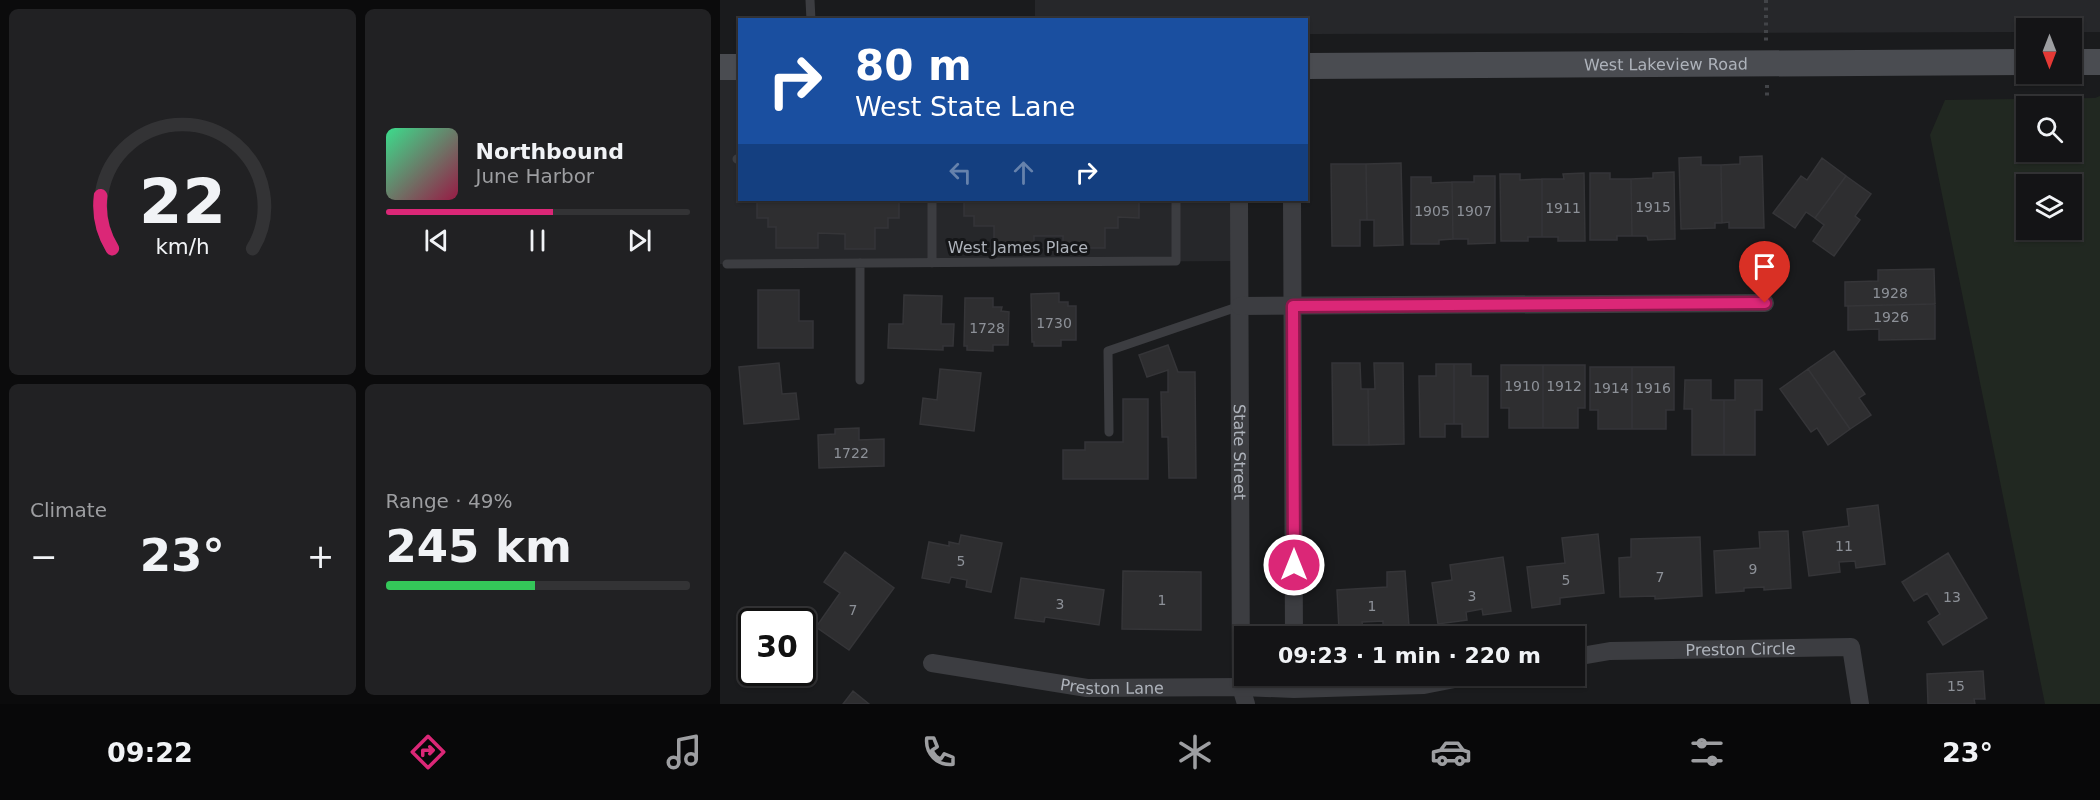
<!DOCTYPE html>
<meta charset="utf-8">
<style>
:root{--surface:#141416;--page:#212123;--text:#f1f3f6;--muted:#9d9ea1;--line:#333335;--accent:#db2777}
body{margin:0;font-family:"DejaVu Sans",sans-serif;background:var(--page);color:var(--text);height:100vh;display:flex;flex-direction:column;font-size:22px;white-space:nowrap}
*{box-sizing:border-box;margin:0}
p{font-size:20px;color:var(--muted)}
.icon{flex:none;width:33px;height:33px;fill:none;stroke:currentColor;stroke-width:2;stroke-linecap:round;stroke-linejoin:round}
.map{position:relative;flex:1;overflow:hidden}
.drawer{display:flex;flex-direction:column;gap:9px;padding:9px;background:#0b0b0c;width:720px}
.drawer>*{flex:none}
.hud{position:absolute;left:18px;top:18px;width:570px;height:183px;border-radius:0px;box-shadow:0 2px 4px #0004,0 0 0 2px var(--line);background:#1a4fa0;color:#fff;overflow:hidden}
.needle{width:39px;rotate:180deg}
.buttons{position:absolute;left:1296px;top:18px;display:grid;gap:12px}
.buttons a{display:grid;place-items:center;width:66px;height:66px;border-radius:0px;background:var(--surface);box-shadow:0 2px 4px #0004,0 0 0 2px var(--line);font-size:30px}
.speed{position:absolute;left:18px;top:608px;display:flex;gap:12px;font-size:30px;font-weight:700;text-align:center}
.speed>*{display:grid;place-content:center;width:78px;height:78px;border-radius:50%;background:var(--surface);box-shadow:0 2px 4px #0004,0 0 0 2px var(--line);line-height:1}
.speed .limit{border:3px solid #111;border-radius:9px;background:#fff;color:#111}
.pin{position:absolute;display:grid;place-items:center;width:51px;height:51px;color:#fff;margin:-62px -26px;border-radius:50% 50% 50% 0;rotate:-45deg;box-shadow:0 0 6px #0007}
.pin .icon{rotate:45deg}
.me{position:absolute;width:66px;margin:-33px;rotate:0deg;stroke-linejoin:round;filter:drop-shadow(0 0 4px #0008)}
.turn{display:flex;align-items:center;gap:21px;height:126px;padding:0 18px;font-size:27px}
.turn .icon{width:78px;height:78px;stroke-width:2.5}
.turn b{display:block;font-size:42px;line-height:51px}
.lanes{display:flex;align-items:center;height:57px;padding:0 18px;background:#0003;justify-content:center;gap:30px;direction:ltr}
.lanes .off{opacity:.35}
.big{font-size:45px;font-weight:700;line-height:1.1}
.drawer .card{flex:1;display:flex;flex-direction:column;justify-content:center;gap:9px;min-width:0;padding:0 21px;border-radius:9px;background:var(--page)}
.drawer .dial{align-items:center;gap:0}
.dial svg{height:156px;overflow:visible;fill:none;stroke:var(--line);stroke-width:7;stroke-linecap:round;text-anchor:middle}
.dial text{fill:var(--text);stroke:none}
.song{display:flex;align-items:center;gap:18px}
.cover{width:72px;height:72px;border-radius:9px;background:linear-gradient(135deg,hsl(150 70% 55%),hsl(340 70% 35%))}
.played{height:6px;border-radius:3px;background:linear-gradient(90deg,var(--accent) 55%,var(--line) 55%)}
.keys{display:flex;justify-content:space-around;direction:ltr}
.heat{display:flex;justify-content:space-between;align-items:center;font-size:33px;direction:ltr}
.charge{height:9px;border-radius:4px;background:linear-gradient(90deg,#34c759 49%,var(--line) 0)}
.drawer .tiles{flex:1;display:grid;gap:9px;grid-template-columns:repeat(2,1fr)}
.trip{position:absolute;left:514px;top:626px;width:351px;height:60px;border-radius:0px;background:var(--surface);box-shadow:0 2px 4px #0004,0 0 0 2px var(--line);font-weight:700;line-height:60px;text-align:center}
.tabs{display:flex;height:96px;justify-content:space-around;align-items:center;background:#080809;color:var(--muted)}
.tabs .icon{width:42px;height:42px}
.tabs .selected{color:var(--accent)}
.tabs b{font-size:27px;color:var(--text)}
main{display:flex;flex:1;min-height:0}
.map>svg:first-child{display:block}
</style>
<main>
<section class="drawer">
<div class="tiles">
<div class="card dial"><svg viewBox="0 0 100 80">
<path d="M14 69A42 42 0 1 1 86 69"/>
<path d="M14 69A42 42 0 0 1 8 42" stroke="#db2777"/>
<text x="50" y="56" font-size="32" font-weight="700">22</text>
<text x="50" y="72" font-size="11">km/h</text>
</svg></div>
<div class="card">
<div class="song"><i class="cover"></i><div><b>Northbound</b><p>June Harbor</p></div></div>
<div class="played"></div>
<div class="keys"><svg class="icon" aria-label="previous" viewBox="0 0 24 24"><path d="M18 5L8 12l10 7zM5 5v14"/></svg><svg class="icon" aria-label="pause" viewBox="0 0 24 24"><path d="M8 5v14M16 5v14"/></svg><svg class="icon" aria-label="next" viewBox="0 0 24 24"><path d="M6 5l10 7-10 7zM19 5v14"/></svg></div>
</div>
<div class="card"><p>Climate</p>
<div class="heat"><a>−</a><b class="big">23°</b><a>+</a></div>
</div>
<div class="card"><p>Range · 49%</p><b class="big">245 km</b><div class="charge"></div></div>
</div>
</section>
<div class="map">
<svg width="1380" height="704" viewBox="0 0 1380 704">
<rect width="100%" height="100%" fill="#1a1b1d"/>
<path fill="#26272a" d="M315,0H1380V32H1352V28H1306V32L587,34L586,20L315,19Z
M19,70L20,200H519L520,261L0,264V71Z"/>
<path fill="#212821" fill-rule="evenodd" d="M1380,96V704H1325L1210,135L1225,100L1375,98ZM1306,106H1352V152H1306ZM1306,184H1352V230H1306Z"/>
<path fill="#2e2e30" stroke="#353538" stroke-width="1.5" d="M1042,156L1044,228H1009V222L1002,223L1001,165L1020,164V157Z
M981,157V165H1001L1002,223H995V228L961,229L959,158Z
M1102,158L1126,176L1095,218L1086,212L1075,228L1053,213L1081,176L1087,180Z
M681,163L683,245L654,246V220H647L646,164Z
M611,164H646L647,220H640V246H612Z
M954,172L955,239L928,240L927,236H912L911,179L933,178V173Z
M864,173L865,241H838V237H822V179H844L843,174Z
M870,173H890V179H911L912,236H897V240H870Z
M780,174H800V180L822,179V237H808V241H781Z
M754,176H775V243L748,244V239H733L732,182H754Z
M1126,176L1151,194L1135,216L1140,220L1114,256L1093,241L1104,225L1095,218Z
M691,177H711V183L732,182L733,239L719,240V244H691Z
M37,200H179V218H168V228H155V249H125V234L98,233V248H56V227H48V218H37Z
M244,200H419V218L398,217V228H385V248H343V236H314V247H274V226H254V216H244Z
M1214,269L1215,304L1125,306V282L1158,281V270Z
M38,290H79V321H93V348H38Z
M339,293V302H348V306H356V340H341V346H314V342H312L311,294Z
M184,295L222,296L221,324H234L233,346H223V350L168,348L169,324H183Z
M245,298H273V307H282L281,311L289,312L288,345H273V351L247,350V346H244Z
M1215,304V339L1159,340V329L1128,330V306Z
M448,345L458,372H475L476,478H449L448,437H442L441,392H448V370L427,377L419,355Z
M1114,351L1145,394L1139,398L1151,415L1130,429L1088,369Z
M59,363L62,394L76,393L79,419L24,424L19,367Z
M612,363H640L641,389H648L649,445H613Z
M654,363H683L684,444L649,445L648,389H655Z
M716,364H734V424H725V437H700L699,376H716Z
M734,364H751V376H768V437H742V424H734Z
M781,365H823V428H789V408H781Z
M823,365H865V408H858V428H823Z
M870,367H912V429H878V410H870Z
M912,367H954V410H946V429H912Z
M220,369L261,373L254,431L200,424L203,398L217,400Z
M1088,369L1130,429L1108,445L1097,428L1091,432L1060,389Z
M965,380H991V400H1004V455H972V409H964Z
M1015,380H1042V410H1035V455H1004V400H1015Z
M403,399H428V479H343V450H365V442H403Z
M139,428V440L164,439V466L99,468L98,435L115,434V429Z
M1158,505L1165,564L1136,568L1135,561L1119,562L1120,572L1089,576L1083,532L1129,526L1127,509Z
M1068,531L1071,588L1044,590V587L1024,588V591L996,593L994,551L1040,548L1039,532Z
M878,534L884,593L840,598V604L812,608L807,567L845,563L842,538Z
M241,535L282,543L271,592L246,587L247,580L231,577L229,583L202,578L209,542L229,546V542L239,544Z
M980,537L982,596L935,599V596L900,597L899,558L911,557V539Z
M125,552L174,588L129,650L96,627L120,593L104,582Z
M1228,553L1267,618L1223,645L1208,622L1220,614L1207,593L1194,601L1182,582Z
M783,557L791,611L763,615L762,609L746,612L747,620L718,624L712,583L732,580L730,565Z
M403,571L481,572V630L402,629Z
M685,571L689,626L663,627V621L642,622L643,629L619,630L617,590L667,587V572Z
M301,578L384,590L379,625L325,617L324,622L295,618Z
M1263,671L1265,699H1254L1255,704H1208L1207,674Z
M133,691L149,704H123Z"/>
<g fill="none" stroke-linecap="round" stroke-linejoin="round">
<path stroke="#424448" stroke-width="4" stroke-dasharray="3 4.5" stroke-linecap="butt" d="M1046,0V41
M1047,85V97"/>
<path stroke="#3c3d41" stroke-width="9" d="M90,0L91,20
M17,159H20
M212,200V263
M140,263V380
M7,264L456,261V200
M389,432L388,351L520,306"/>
<g stroke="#3c3d41" stroke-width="18">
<path id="s1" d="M519,200L521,687L526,704"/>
<path d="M572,200L574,636"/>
<path d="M520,306L1045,303"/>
<path id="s2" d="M855,657L890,651L1131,647L1140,704"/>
<path id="s3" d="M212,663L367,688L521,687L574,689L704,685L755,675"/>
</g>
<g stroke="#4a4c51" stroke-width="26">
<path d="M1352,62H1380"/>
<path id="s4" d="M586,66L1306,62"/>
<path d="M0,67H20"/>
</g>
</g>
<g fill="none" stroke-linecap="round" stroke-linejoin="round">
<g stroke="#8e194d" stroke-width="15">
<path id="route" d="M574,565L573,306L1045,303"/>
</g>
<use href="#route" stroke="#db2777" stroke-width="10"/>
</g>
<g text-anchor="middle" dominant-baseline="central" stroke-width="6" stroke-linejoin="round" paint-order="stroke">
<g font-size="14" fill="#8d9198">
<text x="933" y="207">1915</text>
<text x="843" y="208">1911</text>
<text x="712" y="211">1905</text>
<text x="754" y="211">1907</text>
<text x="1170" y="293">1928</text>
<text x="1171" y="317">1926</text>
<text x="334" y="323">1730</text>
<text x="267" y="328">1728</text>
<text x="802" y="386">1910</text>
<text x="844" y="386">1912</text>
<text x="891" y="388">1914</text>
<text x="933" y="388">1916</text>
<text x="131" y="453">1722</text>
<text x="1124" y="546">11</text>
<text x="241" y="561">5</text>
<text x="1033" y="569">9</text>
<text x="940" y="577">7</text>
<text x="846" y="580">5</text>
<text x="752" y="596">3</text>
<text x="1232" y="597">13</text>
<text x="442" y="600">1</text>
<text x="340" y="604">3</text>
<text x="652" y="606">1</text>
<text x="133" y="610">7</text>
<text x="1236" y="686">15</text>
</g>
<g font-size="16" fill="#aeb3bb" stroke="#151618">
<text stroke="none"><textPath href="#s4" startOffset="360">West Lakeview Road</textPath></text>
<text x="298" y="247">West James Place</text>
<text stroke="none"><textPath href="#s1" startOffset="252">State Street</textPath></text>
<text stroke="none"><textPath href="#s2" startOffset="166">Preston Circle</textPath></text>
<text stroke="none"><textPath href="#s3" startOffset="182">Preston Lane</textPath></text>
</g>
</g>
</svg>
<div class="buttons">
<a><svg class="needle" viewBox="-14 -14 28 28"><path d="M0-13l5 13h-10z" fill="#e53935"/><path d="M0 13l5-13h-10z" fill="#9d9ea1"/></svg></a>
<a><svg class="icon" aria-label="search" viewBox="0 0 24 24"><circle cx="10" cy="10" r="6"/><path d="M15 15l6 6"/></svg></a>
<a><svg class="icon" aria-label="layers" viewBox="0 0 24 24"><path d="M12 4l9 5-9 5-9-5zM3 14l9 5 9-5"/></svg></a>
</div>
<div class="speed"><div class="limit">30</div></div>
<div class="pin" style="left:1045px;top:303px;background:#d93025"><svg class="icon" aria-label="arrive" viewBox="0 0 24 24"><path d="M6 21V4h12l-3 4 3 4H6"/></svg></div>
<svg class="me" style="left:574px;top:565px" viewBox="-20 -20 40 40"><circle r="17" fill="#db2777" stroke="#fff" stroke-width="3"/><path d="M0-11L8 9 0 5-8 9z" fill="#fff"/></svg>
<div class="trip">09:23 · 1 min · 220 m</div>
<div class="hud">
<div class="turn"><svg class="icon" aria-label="right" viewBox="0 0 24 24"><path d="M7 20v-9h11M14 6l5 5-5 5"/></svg><div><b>80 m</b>West State Lane</div></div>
<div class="lanes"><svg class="icon off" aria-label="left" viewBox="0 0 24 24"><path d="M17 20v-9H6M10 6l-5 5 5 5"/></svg><svg class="icon off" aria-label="ahead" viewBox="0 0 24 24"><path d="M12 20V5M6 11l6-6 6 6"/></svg><svg class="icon" aria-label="right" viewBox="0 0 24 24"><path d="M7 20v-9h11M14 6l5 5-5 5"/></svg></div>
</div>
</div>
</main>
<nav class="tabs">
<b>09:22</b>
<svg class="icon selected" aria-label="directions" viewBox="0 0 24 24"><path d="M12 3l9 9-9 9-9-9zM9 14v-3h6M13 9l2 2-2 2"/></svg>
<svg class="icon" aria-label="music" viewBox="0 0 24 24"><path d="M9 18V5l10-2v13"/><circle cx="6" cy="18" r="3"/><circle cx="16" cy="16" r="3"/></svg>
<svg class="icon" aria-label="phone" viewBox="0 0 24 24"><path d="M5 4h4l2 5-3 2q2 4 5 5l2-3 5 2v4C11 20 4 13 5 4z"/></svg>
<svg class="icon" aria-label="climate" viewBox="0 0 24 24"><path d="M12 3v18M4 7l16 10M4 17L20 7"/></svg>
<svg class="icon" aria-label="car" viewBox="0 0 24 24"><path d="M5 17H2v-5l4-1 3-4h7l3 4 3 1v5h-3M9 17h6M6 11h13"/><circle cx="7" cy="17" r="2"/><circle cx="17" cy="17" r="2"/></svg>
<svg class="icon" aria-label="filters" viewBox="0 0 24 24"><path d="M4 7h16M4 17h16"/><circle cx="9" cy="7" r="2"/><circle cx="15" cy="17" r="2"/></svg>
<b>23°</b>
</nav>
